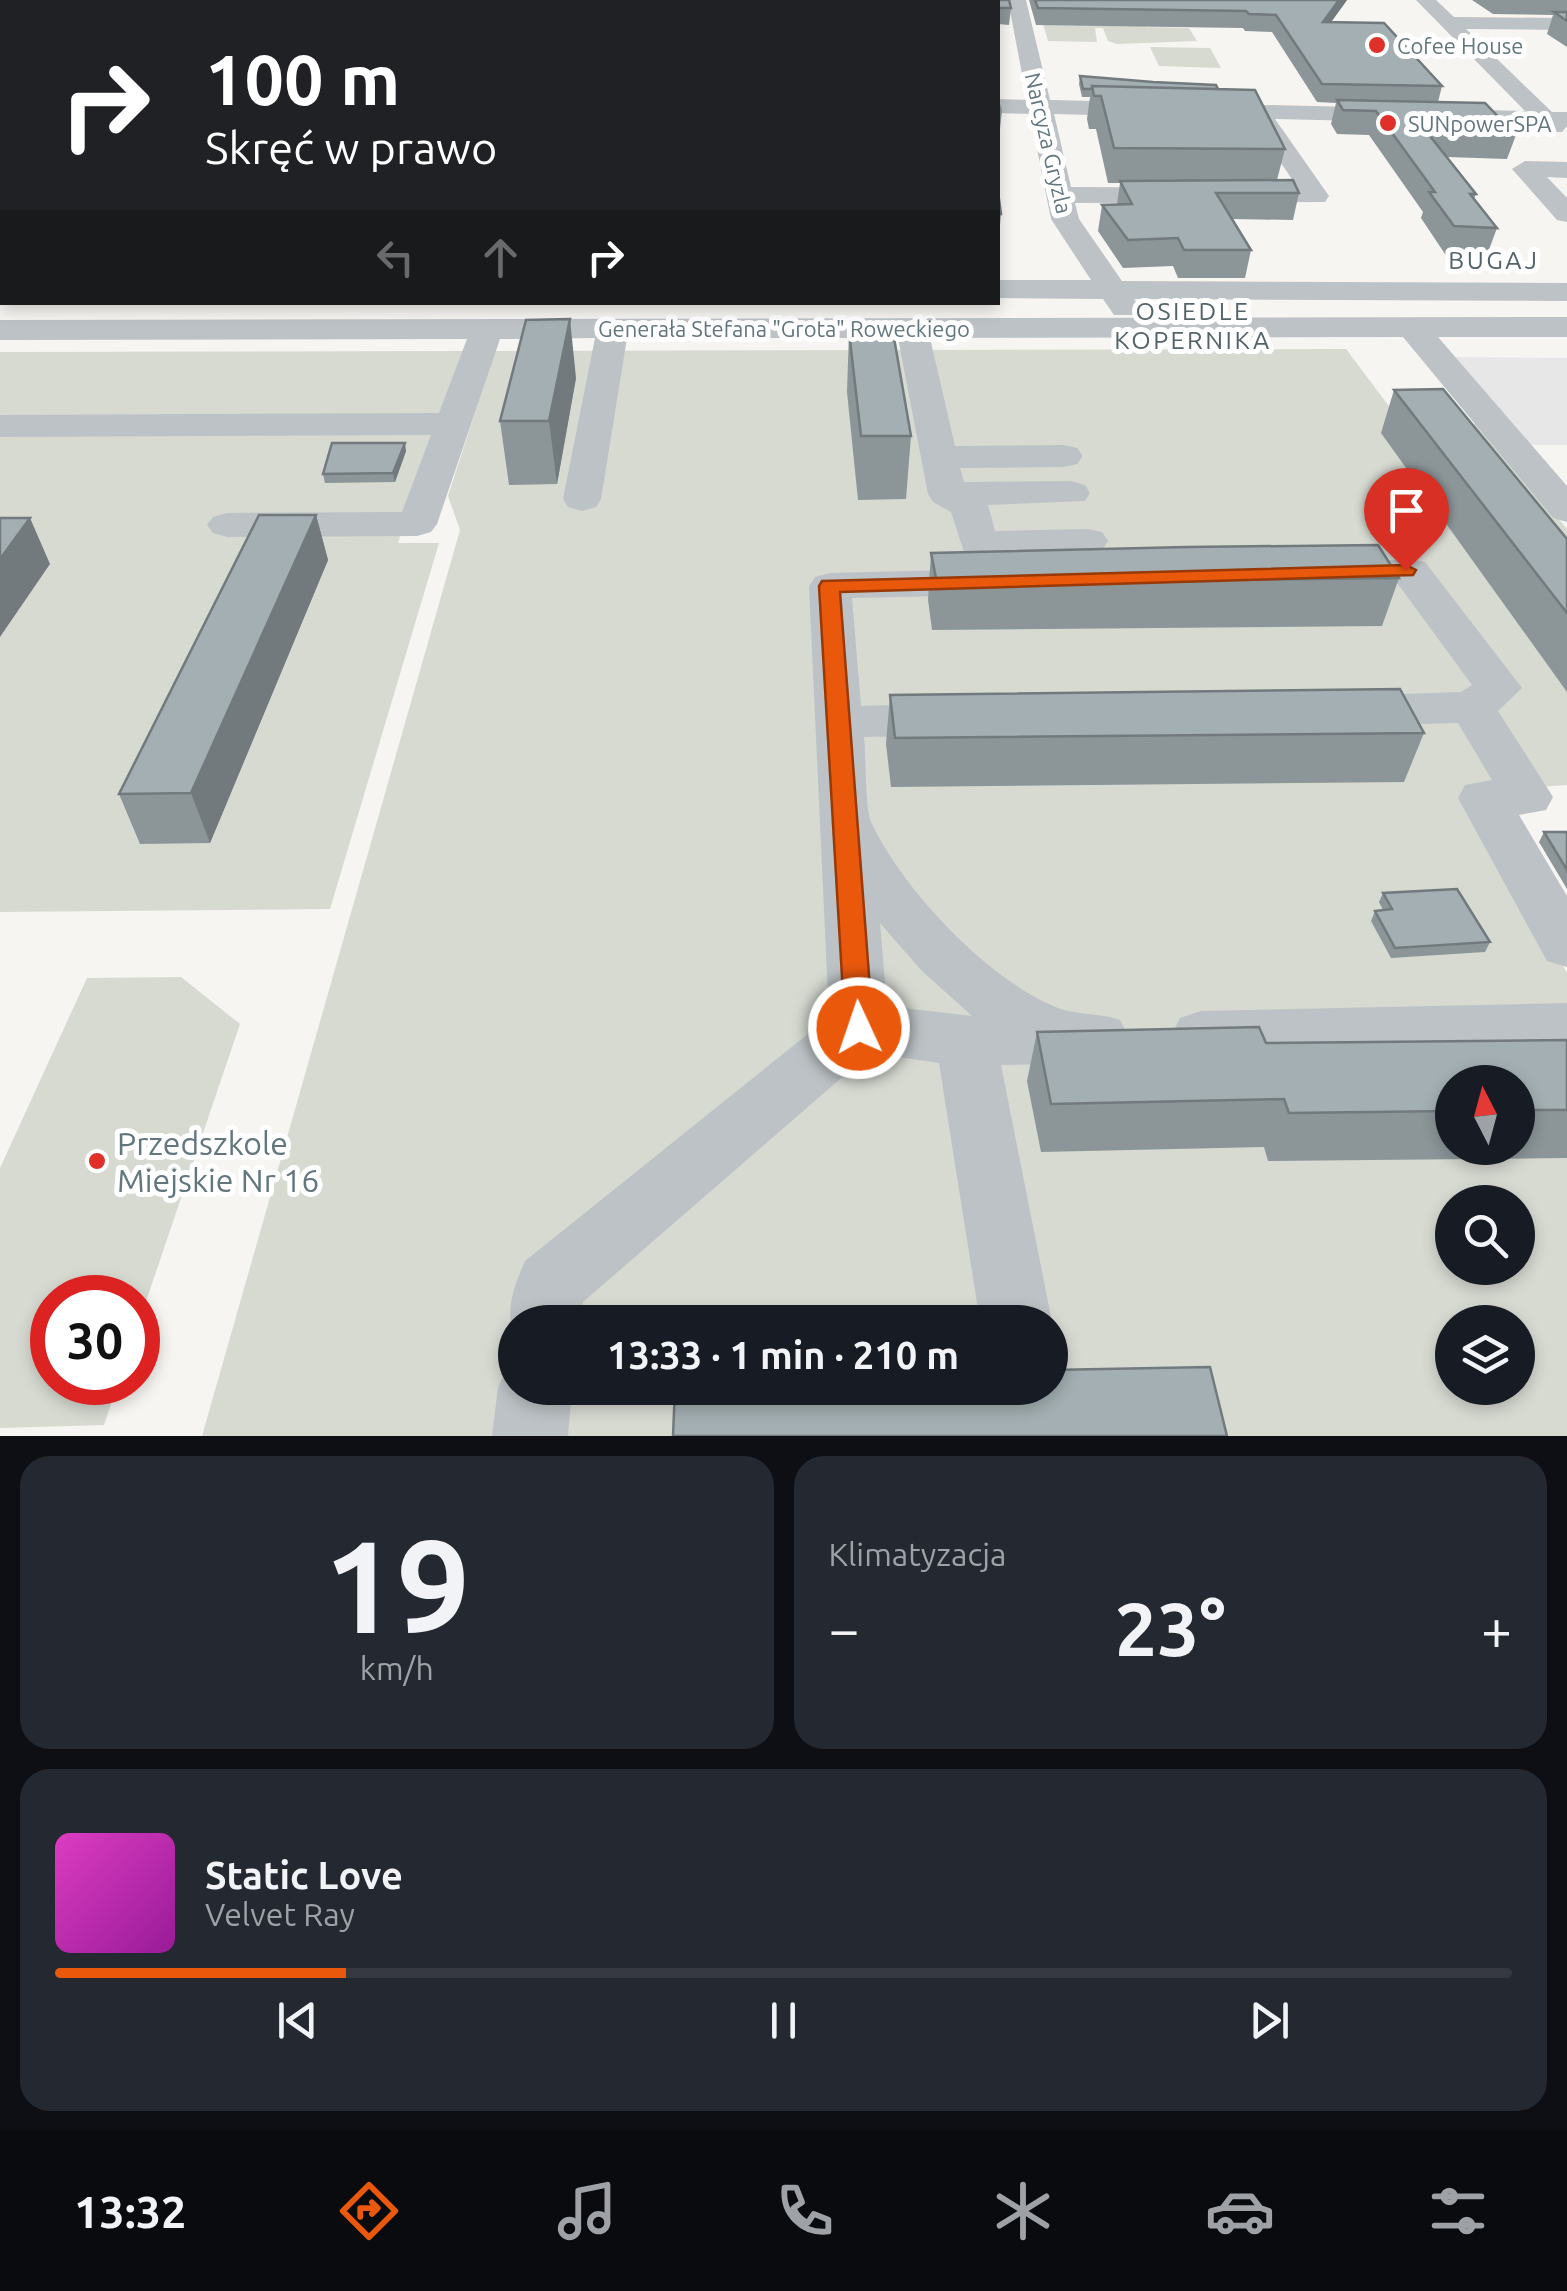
<!DOCTYPE html>
<html lang="pl">
<meta charset="utf-8">
<style>
:root{--surface:#171b24;--page:#242831;--text:#f1f3f6;--muted:#9ea1a6;--line:#363941;--accent:#ea580c}
body{margin:0;font-family:Ubuntu,sans-serif;background:var(--page);color:var(--text);height:100vh;display:flex;flex-direction:column;font-size:38px;white-space:nowrap}
*{box-sizing:border-box;margin:0}
p{font-size:32px;color:var(--muted)}
.icon{flex:none;width:55px;height:55px;fill:none;stroke:currentColor;stroke-width:2;stroke-linecap:round;stroke-linejoin:round}
.map{position:relative;height:1436px;overflow:hidden}
.side{display:flex;flex-direction:column;gap:20px;padding:20px;background:#0d0f14;flex:1}
.side>*{flex:none}
.banner{position:absolute;left:0px;top:0px;width:1000px;height:305px;box-shadow:0 5px 15px #0003;background:#202124;color:#fff;overflow:hidden}
.needle{width:65px;rotate:354deg}
.controls{position:absolute;left:1435px;top:1065px;display:grid;gap:20px}
.controls a{display:grid;place-items:center;width:100px;height:100px;border-radius:50%;background:var(--surface);box-shadow:0 5px 15px #0003;font-size:50px}
.speed{position:absolute;left:30px;top:1275px;display:flex;gap:20px;font-size:50px;font-weight:700;text-align:center}
.speed>*{display:grid;place-content:center;width:130px;height:130px;border-radius:50%;background:var(--surface);box-shadow:0 5px 15px #0003;line-height:1}
.speed .limit{border:15px solid #d22;background:#fff;color:#111}
.pin{position:absolute;display:grid;place-items:center;width:85px;height:85px;color:#fff;margin:-102px -42px;border-radius:50% 50% 50% 0;rotate:-45deg;box-shadow:0 0 10px #0007}
.pin .icon{rotate:45deg}
.me{position:absolute;width:110px;margin:-55px;rotate:357deg;stroke-linejoin:round;filter:drop-shadow(0 0 8px #0008)}
.turn{display:flex;align-items:center;gap:35px;height:210px;padding:0 40px;font-size:45px}
.turn .icon{width:130px;height:130px;stroke-width:2.5}
.turn b{display:block;font-size:70px;line-height:85px}
.lanes{display:flex;align-items:center;height:95px;padding:0 40px;background:#0003;justify-content:center;gap:50px;direction:ltr}
.lanes .off{opacity:.35}
.big{font-size:75px;font-weight:600;line-height:1.1}
.side .card{flex:1;display:flex;flex-direction:column;justify-content:center;gap:15px;min-width:0;padding:0 35px;border-radius:30px;background:var(--page)}
.side .dial{align-items:center;gap:0}
.dial b{font-size:130px;line-height:1}
.song{display:flex;align-items:center;gap:30px}
.cover{width:120px;height:120px;border-radius:15px;background:linear-gradient(135deg,hsl(310 70% 55%),hsl(300 70% 35%))}
.played{height:10px;border-radius:5px;background:linear-gradient(90deg,var(--accent) 20%,var(--line) 20%)}
.keys{display:flex;justify-content:space-around;direction:ltr}
.heat{display:flex;justify-content:space-between;align-items:center;font-size:55px;direction:ltr}
.side .tiles{flex:1;display:grid;gap:20px;grid-template-columns:1fr 1fr}
.card:last-child{grid-column:span 2}
.trip{position:absolute;left:498px;top:1305px;width:570px;height:100px;border-radius:50px;background:var(--surface);box-shadow:0 5px 15px #0003;font-weight:600;line-height:100px;text-align:center}
.tab-bar{display:flex;height:160px;justify-content:space-around;align-items:center;background:#090b0e;color:var(--muted)}
.tab-bar .icon{width:70px;height:70px}
.tab-bar .selected{color:var(--accent)}
.tab-bar b{font-size:45px;color:var(--text)}
.map>svg:first-child{display:block}
</style>
<div class="map">
<svg width="1567" height="1436" viewBox="0 0 1567 1436">
<rect width="100%" height="100%" fill="#f6f5f2"/>
<path fill="#e6e7e6" d="M1449,357L1567,358V445H1520Z"/>
<path fill="#d6dad1" fill-rule="evenodd" d="M1036,0H1129L1146,27L1189,28L1197,41L1117,44L1108,41L1103,28H1095L1097,42L1048,41Z
M1150,47L1210,48L1221,68L1159,66Z
M1346,349L1403,425L1481,424L1567,529V785L1463,792L1567,973V1436H202L460,530L448,496L495,351ZM1452,1082H1518V1148H1452ZM1452,1202H1518V1268H1452ZM515,1322H1050V1388H515ZM1452,1322H1518V1388H1452Z
M464,351L398,543H439L330,909L0,912V352Z
M181,977L240,1024L138,1325V1298H52V1382L118,1383L104,1425L0,1428V1168L87,978Z"/>
<g fill="none" stroke-linecap="round" stroke-linejoin="round">
<path fill="#bcc2c5" fill-rule="evenodd" d="M1008,0H1026L1050,100L1525,111L1416,0H1436L1454,17L1567,18V30L1466,29L1552,112H1567V126L1562,132H1546L1539,125L1275,119L1329,196L1325,202L1075,203L1079,219L1122,281L1567,283V301L1134,299L1141,308L1136,315H1114L1103,299L998,298V280H1091L1051,219L1030,114L998,113V99L1027,100ZM1054,114L1251,119L1298,188L1071,187Z
M1525,161L1567,162V178L1547,177L1567,198V222L1557,220L1512,169Z
M0,279H2V297H0Z
M1567,317V337H1438L1567,486V522L1553,518L1403,337L930,338L955,446L1064,445L1077,448L1083,456L1077,464L1064,467L960,468L964,482L1071,481L1085,485L1090,493L1085,501L988,505L995,531L1088,529L1102,532L1108,541L1102,550L1088,553L978,555L964,552L951,512L933,502L928,494L898,338H627L601,499L596,507L582,511L568,507L563,499L595,338L500,339L437,524L431,532L417,536L227,537L213,533L207,525L213,517L227,513L402,512L431,435L0,437V415L439,413L467,339L0,340V320Z
M1410,559L1425,562L1522,688L1498,711L1553,797L1546,810L1519,815L1567,896V967L1547,961L1458,798L1465,785L1492,780L1458,723L1346,726L1329,722L1322,711L1329,700L1346,696L1461,692L1472,685L1398,584L1329,586L1314,582L1308,573L1314,564Z
M992,569L1007,573L1013,582L1007,591L992,595L852,598L861,706L954,703L971,708L978,719L971,730L954,735L864,737C866,755 865,809 871,822C901,887 985,977 1053,1006C1075,1016 1098,1012 1120,1020L1129,1038L1120,1056L1099,1063L1001,1065L1052,1322L1050,1326V1322H980L939,1063L870,1053L583,1302L580,1322H515V1338C504,1312 514,1286 525,1261L829,1017L809,586L815,577L830,573ZM880,923L921,970L972,1016L887,1006Z
M1567,1003V1053L1201,1061L1180,1054L1171,1036L1180,1018L1201,1011Z
M515,1359V1388H572L568,1436H492L498,1388L509,1362Z"/>
</g>
<path fill="#8c9699" fill-rule="evenodd" d="M0,0H1009L1011,8L1009,25L998,24V2H2V121L0,123Z
M1029,0H1347L1331,22L1442,86L1438,102L1516,135L1507,159L1447,157L1476,194L1474,199L1497,228L1487,255L1445,254L1421,218L1423,212L1369,135L1337,134L1331,124L1336,103L1317,102L1272,32L1245,31L1243,28L1036,25Z
M1472,0H1567V47L1547,34L1553,15L1493,14Z
M1080,76L1218,89L1285,149L1277,180L1299,193L1293,220L1232,219L1251,250L1245,278H1178L1173,266L1123,268L1098,231L1102,205L1117,204L1120,183H1108L1096,129H1089L1087,119L1090,97H1082L1079,84Z
M998,98L1002,110L1000,129H998Z
M998,192L1001,214L999,236H998Z
M849,332L911,436L906,499L858,500L847,392Z
M576,378L557,484L509,485L500,421Z
M1394,390L1567,539V692L1381,433Z
M406,451L395,482L325,483L323,474Z
M316,515L328,560L210,843L140,844L119,794Z
M931,553L1399,578L1382,626L932,630L928,600Z
M890,695L1424,733L1404,782L891,787L886,744Z
M1544,832H1567V889L1539,842Z
M1383,893L1490,942L1485,952L1391,958L1371,921L1375,911L1383,910L1379,902Z
M1037,1032L1266,1043L1567,1040V1158L1268,1161L1264,1147L1041,1152L1027,1081ZM1452,1082H1518V1148H1452Z"/>
<path fill="#727a7d" d="M1339,0H1347L1319,39L1323,22Z
M2,97V121L0,123V98Z
M570,319L576,378L557,484L549,421Z
M405,443L406,451L395,482L393,473Z
M316,515L328,560L210,843L191,793Z
M30,518L50,564L0,637V559Z"/>
<path fill="#a3afb2" stroke="#727a7d" stroke-width="2.5" d="M0,0H1009L1011,8H998V2H2V97L0,98Z
M1035,0H1339L1323,22L1384,23L1442,86L1322,84L1276,15L1249,14L1246,11L1038,8Z
M1554,12H1567V21Z
M1080,76L1153,82L1216,85L1218,89L1092,86V89H1083Z
M1092,86L1255,90L1285,149L1114,148L1101,96H1094Z
M1337,100L1485,103L1516,135L1426,131L1476,194H1470L1497,228L1454,226L1429,192H1435L1376,111L1343,110Z
M1293,180L1299,193H1216L1251,250H1184L1178,238L1128,240L1102,205L1132,204L1120,181Z
M998,192L1001,214H998Z
M570,319L549,421H500L526,320Z
M849,332H893L911,436H861Z
M1443,389L1567,539V613L1394,390Z
M332,443H405L393,473L323,474Z
M259,515H316L191,793L119,794Z
M0,518H30L0,559Z
M1378,545L1399,578L937,583L931,553L1187,547Z
M1400,689L1424,733L895,738L890,695Z
M1544,832H1567V870Z
M1457,889L1490,942L1395,948L1375,911L1392,909L1383,893Z
M1259,1027L1266,1043L1567,1040V1110H1518V1082H1452V1111L1289,1113L1284,1099L1051,1104L1037,1032Z
M1210,1367L1227,1436H673L675,1388H1050V1370Z"/>
<path fill="#ea580c" stroke="#983908" stroke-width="2.5" d="M1406,565L1416,570L1413,575L840,592L873,1028L869,1036L859,1039L849,1036L845,1028L819,586L822,581Z"/>
<g fill="#df3029" stroke="#fff" stroke-width="4">
<circle cx="1377" cy="45" r="10"/>
<circle cx="1388" cy="123" r="10"/>
<circle cx="97" cy="1161" r="10"/>
</g>
<g text-anchor="middle" dominant-baseline="central" stroke-width="10" stroke-linejoin="round" paint-order="stroke">
<g font-size="22" fill="#61767d" stroke="#fff" text-anchor="start">
<text x="1397" y="45">Cofee House</text>
<text x="1408" y="123">SUNpowerSPA</text>
</g>
<g font-size="22" fill="#61767d" stroke="#fff">
<text transform="translate(1049 143) rotate(77)">Narcyza Gryzla</text>
<text x="784" y="328">Generała Stefana "Grota" Roweckiego</text>
</g>
<g font-size="25" letter-spacing="2.5" fill="#536368" stroke="#fff">
<text x="1494" y="260">BUGAJ</text>
<text x="1193" y="311">OSIEDLE<tspan x="1193" dy="29">KOPERNIKA</tspan></text>
</g>
<g font-size="32" fill="#61767d" stroke="#fff" text-anchor="start">
<text x="117" y="1143">Przedszkole<tspan x="117" dy="37">Miejskie Nr 16</tspan></text>
</g>
</g>
</svg>
<div class="controls">
<a><svg class="needle" viewBox="-14 -14 28 28"><path d="M0-13l5 13h-10z" fill="#e53935"/><path d="M0 13l5-13h-10z" fill="#9ea1a6"/></svg></a>
<a><svg class="icon" aria-label="search" viewBox="0 0 24 24"><circle cx="10" cy="10" r="6"/><path d="M15 15l6 6"/></svg></a>
<a><svg class="icon" aria-label="layers" viewBox="0 0 24 24"><path d="M12 4l9 5-9 5-9-5zM3 14l9 5 9-5"/></svg></a>
</div>
<div class="speed"><div class="limit">30</div></div>
<div class="pin" style="left:1406px;top:570px;background:#d93025"><svg class="icon" aria-label="arrive" viewBox="0 0 24 24"><path d="M6 21V4h12l-3 4 3 4H6"/></svg></div>
<svg class="me" style="left:859px;top:1028px" viewBox="-20 -20 40 40"><circle r="17" fill="#ea580c" stroke="#fff" stroke-width="3"/><path d="M0-11L8 9 0 5-8 9z" fill="#fff"/></svg>
<div class="trip">13:33 · 1 min · 210 m</div>
<div class="banner">
<div class="turn"><svg class="icon" aria-label="right" viewBox="0 0 24 24"><path d="M7 20v-9h11M14 6l5 5-5 5"/></svg><div><b>100 m</b>Skręć w prawo</div></div>
<div class="lanes"><svg class="icon off" aria-label="left" viewBox="0 0 24 24"><path d="M17 20v-9H6M10 6l-5 5 5 5"/></svg><svg class="icon off" aria-label="ahead" viewBox="0 0 24 24"><path d="M12 20V5M6 11l6-6 6 6"/></svg><svg class="icon" aria-label="right" viewBox="0 0 24 24"><path d="M7 20v-9h11M14 6l5 5-5 5"/></svg></div>
</div>
</div>
<section class="side">
<div class="tiles">
<div class="card dial"><b>19</b><p>km/h</p></div>
<div class="card"><p>Klimatyzacja</p>
<div class="heat"><a>−</a><b class="big">23°</b><a>+</a></div>
</div>
<div class="card">
<div class="song"><i class="cover"></i><div><b>Static Love</b><p>Velvet Ray</p></div></div>
<div class="played"></div>
<div class="keys"><svg class="icon" aria-label="previous" viewBox="0 0 24 24"><path d="M18 5L8 12l10 7zM5 5v14"/></svg><svg class="icon" aria-label="pause" viewBox="0 0 24 24"><path d="M8 5v14M16 5v14"/></svg><svg class="icon" aria-label="next" viewBox="0 0 24 24"><path d="M6 5l10 7-10 7zM19 5v14"/></svg></div>
</div>
</div>
</section>
<nav class="tab-bar">
<b>13:32</b>
<svg class="icon selected" aria-label="directions" viewBox="0 0 24 24"><path d="M12 3l9 9-9 9-9-9zM9 14v-3h6M13 9l2 2-2 2"/></svg>
<svg class="icon" aria-label="music" viewBox="0 0 24 24"><path d="M9 18V5l10-2v13"/><circle cx="6" cy="18" r="3"/><circle cx="16" cy="16" r="3"/></svg>
<svg class="icon" aria-label="phone" viewBox="0 0 24 24"><path d="M5 4h4l2 5-3 2q2 4 5 5l2-3 5 2v4C11 20 4 13 5 4z"/></svg>
<svg class="icon" aria-label="climate" viewBox="0 0 24 24"><path d="M12 3v18M4 7l16 10M4 17L20 7"/></svg>
<svg class="icon" aria-label="car" viewBox="0 0 24 24"><path d="M5 17H2v-5l4-1 3-4h7l3 4 3 1v5h-3M9 17h6M6 11h13"/><circle cx="7" cy="17" r="2"/><circle cx="17" cy="17" r="2"/></svg>
<svg class="icon" aria-label="filters" viewBox="0 0 24 24"><path d="M4 7h16M4 17h16"/><circle cx="9" cy="7" r="2"/><circle cx="15" cy="17" r="2"/></svg>
</nav>
